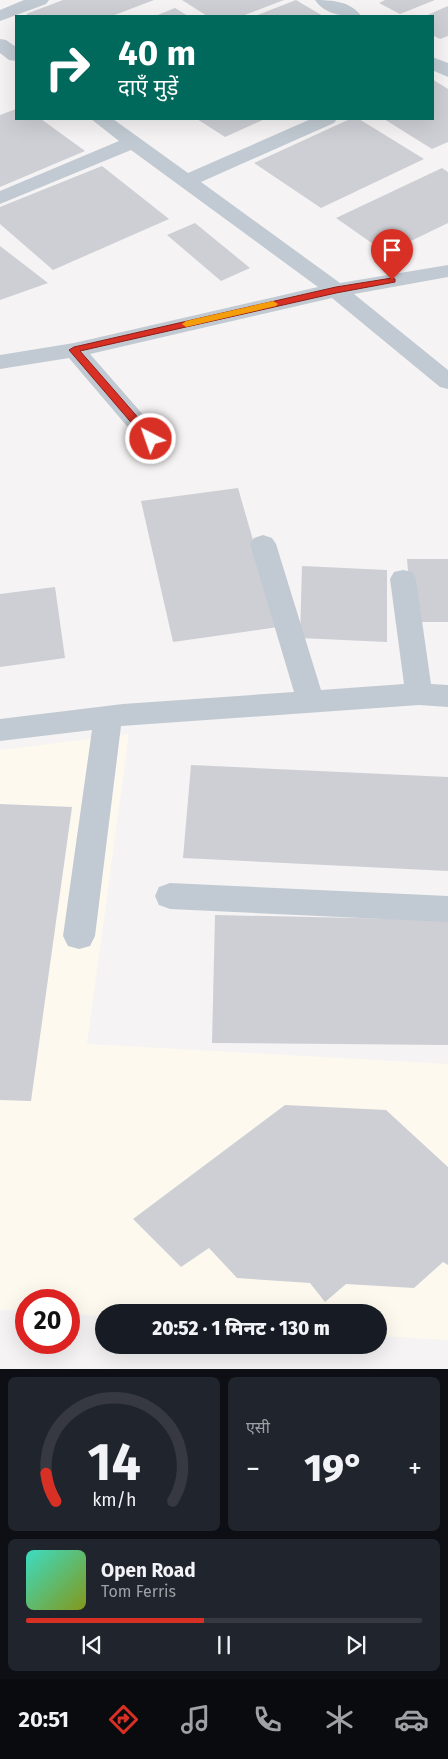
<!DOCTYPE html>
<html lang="hi">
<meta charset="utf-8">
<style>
:root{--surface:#171b24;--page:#20242c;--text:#f1f3f6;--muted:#9ea1a6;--line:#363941;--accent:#d93025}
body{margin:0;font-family:"Fira Sans","Noto Sans Devanagari",sans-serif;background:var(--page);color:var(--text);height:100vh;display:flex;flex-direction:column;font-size:19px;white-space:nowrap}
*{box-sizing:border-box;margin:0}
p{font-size:16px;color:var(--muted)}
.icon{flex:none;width:28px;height:28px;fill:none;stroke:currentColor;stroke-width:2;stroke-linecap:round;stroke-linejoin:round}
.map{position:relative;height:1369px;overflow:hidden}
.panel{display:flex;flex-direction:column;gap:8px;padding:8px;background:#0d0f14;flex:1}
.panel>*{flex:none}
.top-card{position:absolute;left:15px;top:15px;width:419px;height:105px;border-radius:0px;box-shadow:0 5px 20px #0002;background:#00695c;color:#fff;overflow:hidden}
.speed{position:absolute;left:15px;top:1289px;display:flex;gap:10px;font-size:25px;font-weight:700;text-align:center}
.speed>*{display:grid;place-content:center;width:65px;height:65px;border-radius:50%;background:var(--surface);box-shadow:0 5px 20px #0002;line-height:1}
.speed .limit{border:8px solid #d22;background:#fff;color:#111}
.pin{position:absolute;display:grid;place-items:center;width:42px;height:42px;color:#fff;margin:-51px -21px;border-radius:50% 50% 50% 0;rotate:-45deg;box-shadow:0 0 5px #0007}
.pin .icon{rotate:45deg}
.me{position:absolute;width:55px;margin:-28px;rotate:319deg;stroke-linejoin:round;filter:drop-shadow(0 0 4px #0008)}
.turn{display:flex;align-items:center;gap:18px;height:105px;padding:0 20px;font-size:22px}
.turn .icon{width:65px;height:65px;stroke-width:2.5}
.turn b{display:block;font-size:35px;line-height:42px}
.big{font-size:38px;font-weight:800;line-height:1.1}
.panel .tile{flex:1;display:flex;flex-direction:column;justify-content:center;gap:8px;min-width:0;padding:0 18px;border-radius:8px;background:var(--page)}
.panel .dial{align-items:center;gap:0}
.dial svg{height:130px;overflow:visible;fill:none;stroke:var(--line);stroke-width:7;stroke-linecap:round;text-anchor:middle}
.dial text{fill:var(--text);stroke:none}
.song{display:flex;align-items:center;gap:15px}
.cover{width:60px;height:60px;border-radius:8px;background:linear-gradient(135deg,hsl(170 70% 55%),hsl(70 70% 35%))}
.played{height:5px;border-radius:2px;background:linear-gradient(90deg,var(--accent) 45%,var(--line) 45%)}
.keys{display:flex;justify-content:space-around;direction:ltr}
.heat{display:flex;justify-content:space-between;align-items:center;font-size:28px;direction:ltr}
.panel .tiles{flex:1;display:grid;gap:8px;grid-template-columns:1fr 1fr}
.tile:last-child{grid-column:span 2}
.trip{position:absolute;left:95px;top:1304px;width:292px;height:50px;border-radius:25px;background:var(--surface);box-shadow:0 5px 20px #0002;font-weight:800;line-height:50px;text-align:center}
.dock{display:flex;height:80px;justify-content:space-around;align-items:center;background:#090b0e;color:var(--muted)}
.dock .icon{width:35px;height:35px}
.dock .on{color:var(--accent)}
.dock b{font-size:22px;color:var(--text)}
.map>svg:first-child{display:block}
</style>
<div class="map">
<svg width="448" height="1369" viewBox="0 0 448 1369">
<rect width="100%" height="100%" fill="#f5f3f3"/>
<path fill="#fdf9ef" d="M129,734L87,1044L448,1064V1340L379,1336V1312H104V1317L69,1313V1300H26V1310H0V750Z"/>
<path fill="#cdcfd5" d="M63,0H154L112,16H30L26,14Z
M182,0H284L242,16H207Z
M296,0L323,16H255Z
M385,0H435L400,14L379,3Z
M448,6V36L440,39L432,35V16H425Z
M175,8L188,16H155Z
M432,79L448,89V142L432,149L384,119H432Z
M16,109V119H41L85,151L0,187V115Z
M197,119H265L225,137Z
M350,119H359L424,159L321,208L254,163Z
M102,166L169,219L53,270L0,224V207Z
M442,168L448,172V223L386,253L336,218Z
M195,223L250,268L221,281L167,235Z
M0,246L48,283L0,300Z
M238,488L278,627L173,642L141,501Z
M407,559H448V622H412Z
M302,566L387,570V642L300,638Z
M55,587L65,658L0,667V594Z
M191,765L448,777V871L183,858Z
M0,804L72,807L31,1101L0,1100Z
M215,915L448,920V1045L212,1043Z
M285,1105L386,1110L448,1167V1265L443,1262L414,1288L346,1284L325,1302L310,1283L237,1278L209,1248L181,1267L133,1219Z"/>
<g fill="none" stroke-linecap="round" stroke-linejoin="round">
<path fill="#c1cad2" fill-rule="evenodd" d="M24,0H49L46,4L0,21V10Z
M315,0C331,0 351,1 361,16C345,17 325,15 315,0Z
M0,39L6,40L16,47V61L9,60L0,53Z
M432,57L448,63V77L432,70Z
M91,119H113L188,173L311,119H337L334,123L201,182L340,283L448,265V277L354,294L448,370V389L440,387L332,298L90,354L159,433L163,439L159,445L151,447L143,445L69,358L0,369V355L74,343L318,287L131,150L0,204V191L119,141Z
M263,535L272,538L276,544L321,690L404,684L390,579L394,572L403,570L412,572L416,579L431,684L448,685V707L419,705L121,726L95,936L90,946L79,949L68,946L63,936L92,730L0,741V719L123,704L294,692L250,544L254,538Z
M170,883L448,896V922L170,909L159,905L155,896L159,887Z"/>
</g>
<path fill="#d93025" stroke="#8d1f18" d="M392,278L395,279V282L336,293L80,351L155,437L156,439L151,442L147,441L69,350L74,347L336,287Z"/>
<path fill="#f59e0b" d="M273,301L278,304L276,306L186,327L182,324L186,321Z"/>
</svg>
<div class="speed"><div class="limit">20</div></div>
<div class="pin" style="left:392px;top:280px;background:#d93025"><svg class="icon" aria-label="arrive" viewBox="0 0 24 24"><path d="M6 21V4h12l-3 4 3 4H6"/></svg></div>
<svg class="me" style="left:151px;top:439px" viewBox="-20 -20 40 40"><circle r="17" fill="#d93025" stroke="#fff" stroke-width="3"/><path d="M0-11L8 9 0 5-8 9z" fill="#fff"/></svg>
<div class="trip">20:52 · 1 मिनट · 130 m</div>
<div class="top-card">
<div class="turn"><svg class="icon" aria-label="right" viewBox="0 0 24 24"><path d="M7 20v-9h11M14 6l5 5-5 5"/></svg><div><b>40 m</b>दाएँ मुड़ें</div></div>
</div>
</div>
<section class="panel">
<div class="tiles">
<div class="tile dial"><svg viewBox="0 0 100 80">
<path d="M14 69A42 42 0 1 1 86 69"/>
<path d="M14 69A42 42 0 0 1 8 52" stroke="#d93025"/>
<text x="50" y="56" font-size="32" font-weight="700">14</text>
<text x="50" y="72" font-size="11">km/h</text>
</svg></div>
<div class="tile"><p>एसी</p>
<div class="heat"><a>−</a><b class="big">19°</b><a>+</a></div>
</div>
<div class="tile">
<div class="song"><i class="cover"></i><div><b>Open Road</b><p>Tom Ferris</p></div></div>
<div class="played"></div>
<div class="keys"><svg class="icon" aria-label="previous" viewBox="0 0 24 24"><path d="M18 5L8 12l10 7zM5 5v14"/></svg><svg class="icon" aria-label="pause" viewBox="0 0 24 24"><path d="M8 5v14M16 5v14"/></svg><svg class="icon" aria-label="next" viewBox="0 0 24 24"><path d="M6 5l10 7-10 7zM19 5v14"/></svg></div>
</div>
</div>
</section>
<nav class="dock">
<b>20:51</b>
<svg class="icon on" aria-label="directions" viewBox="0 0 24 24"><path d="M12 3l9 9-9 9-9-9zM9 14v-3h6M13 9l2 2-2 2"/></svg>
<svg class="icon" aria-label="music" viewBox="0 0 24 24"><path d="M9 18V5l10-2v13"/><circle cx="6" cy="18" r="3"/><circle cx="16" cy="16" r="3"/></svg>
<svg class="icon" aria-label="phone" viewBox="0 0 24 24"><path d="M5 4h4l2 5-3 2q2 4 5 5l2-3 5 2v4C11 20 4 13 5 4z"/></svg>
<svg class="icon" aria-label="climate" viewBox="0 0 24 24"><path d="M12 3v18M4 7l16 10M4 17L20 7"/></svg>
<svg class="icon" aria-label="car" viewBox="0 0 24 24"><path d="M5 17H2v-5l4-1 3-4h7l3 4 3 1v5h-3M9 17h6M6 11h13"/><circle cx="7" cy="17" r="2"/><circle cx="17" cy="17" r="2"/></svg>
</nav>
